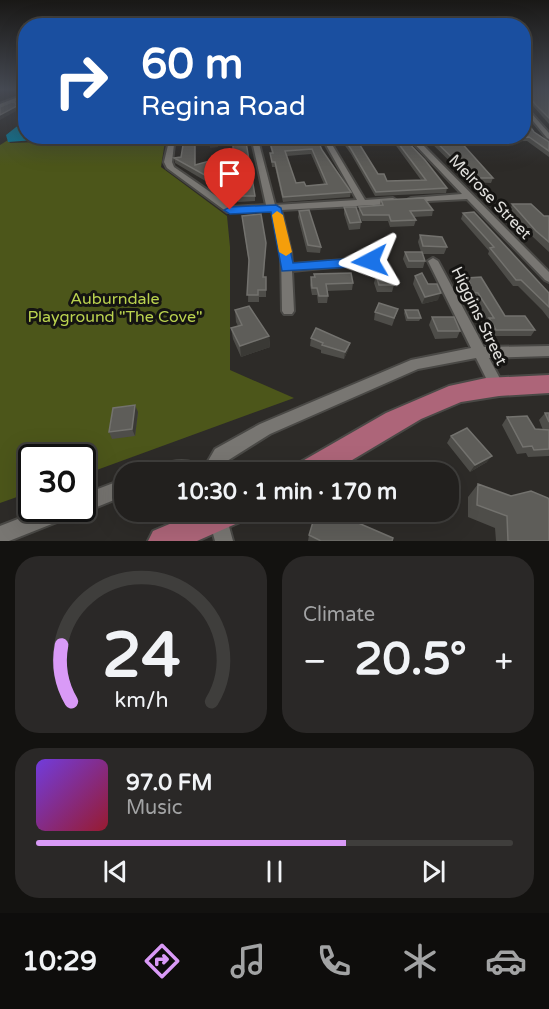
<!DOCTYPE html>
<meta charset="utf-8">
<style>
:root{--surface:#22201e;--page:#2a2827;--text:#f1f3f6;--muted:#a2a3a4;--line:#3f3e3c;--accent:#d99af7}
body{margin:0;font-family:"Varela Round",sans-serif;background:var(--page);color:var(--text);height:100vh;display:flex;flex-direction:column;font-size:22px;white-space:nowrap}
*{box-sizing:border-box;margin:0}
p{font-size:20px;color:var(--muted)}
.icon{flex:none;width:33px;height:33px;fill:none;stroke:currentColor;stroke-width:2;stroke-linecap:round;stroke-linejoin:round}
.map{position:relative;height:541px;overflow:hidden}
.panel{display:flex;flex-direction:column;gap:15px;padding:15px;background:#131210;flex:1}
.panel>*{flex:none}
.guide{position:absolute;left:18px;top:18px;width:513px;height:126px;border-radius:24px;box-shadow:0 6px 24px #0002,0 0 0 2px var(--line);background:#1a4fa0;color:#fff;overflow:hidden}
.speed{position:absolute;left:18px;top:444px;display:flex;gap:12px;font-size:30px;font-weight:700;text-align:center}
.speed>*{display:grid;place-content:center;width:78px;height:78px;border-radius:50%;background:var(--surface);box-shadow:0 6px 24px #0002,0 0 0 2px var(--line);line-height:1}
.speed .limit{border:3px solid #111;border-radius:9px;background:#fff;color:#111}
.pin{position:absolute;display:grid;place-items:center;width:51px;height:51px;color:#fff;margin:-62px -26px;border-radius:50% 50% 50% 0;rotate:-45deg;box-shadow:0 0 6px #0007}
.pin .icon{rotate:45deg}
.me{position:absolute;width:66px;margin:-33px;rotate:266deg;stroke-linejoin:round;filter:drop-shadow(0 0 4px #0008)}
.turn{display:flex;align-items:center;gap:21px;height:126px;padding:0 24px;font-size:27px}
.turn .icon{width:78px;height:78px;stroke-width:2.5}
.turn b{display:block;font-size:42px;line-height:51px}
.big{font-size:45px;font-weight:700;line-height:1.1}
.panel .card{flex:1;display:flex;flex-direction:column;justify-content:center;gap:9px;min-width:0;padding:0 21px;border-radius:24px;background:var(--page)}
.panel .dial{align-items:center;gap:0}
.dial svg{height:156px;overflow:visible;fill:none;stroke:var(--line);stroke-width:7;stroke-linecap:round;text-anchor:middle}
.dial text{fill:var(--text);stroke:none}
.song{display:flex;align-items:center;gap:18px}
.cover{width:72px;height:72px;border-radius:9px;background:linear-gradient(135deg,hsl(260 70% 55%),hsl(350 70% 35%))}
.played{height:6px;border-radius:3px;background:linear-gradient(90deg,var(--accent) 65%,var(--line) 65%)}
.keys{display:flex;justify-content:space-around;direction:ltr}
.heat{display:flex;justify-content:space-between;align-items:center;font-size:33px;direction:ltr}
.panel .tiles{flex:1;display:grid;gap:15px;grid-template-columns:1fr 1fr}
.card:last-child{grid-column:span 2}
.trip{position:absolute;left:114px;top:462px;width:345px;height:60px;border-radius:24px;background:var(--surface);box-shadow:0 6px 24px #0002,0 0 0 2px var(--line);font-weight:700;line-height:60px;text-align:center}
.tabs{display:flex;height:96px;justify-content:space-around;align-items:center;background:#0e0d0c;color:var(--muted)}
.tabs .icon{width:42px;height:42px}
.tabs .current{color:var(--accent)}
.tabs b{font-size:27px;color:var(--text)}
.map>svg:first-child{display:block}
</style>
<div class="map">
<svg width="549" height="541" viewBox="0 0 549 541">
<rect width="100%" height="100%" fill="#2d2b28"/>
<path fill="#4c561a" d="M85,137H170L165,141L161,167L227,216L230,247V370L294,398L83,475L82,458H32L31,492L0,503V145L8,140L10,143C35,143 58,139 82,140Z"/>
<path fill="#047b9c" d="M25,120L26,136L85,137L73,143L62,138L8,142L6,135Z"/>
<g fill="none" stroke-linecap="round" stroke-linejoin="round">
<g stroke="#4a4946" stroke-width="4">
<path id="street" d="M26,94V97L0,108V104Z
M524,105L549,133V139L547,138L524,110Z
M196,136H216L174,144L172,162L174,167L232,207L266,205L251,136H257L275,205L357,200L321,136H327L365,200L393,198L397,201L393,204L281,210L291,252L292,264L370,258L375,261L374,263L292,271L294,311L292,314H284L282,311L281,252L272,210L227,212L167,168L164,162L169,141Z
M407,136H414L549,272V282L545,280L467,199L408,202L407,200L411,198L462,194Z
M433,258L438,261L484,347L549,346V356L489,358L504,386L502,390L497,392L492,390L476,358L418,369L270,434L227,461L219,472H157L159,466C174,460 190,458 204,468L215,449L260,424L411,360L471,348L428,261Z
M124,479V496L82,513L78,511L77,514L9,541H0V526L46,508H82V495Z
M207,512H225L233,541H215Z"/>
</g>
<g stroke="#4a4946" stroke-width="4">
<path id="primary" d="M549,375V393L499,396L461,402L421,419L332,472H295L299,463L386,413L449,386L486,378Z
M198,512H244L240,522L197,541H148L153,531Z"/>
</g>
<use href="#street" fill="#787672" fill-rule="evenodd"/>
<use href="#primary" fill="#ad6579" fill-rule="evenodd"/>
</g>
<path fill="#4e4d49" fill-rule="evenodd" d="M524,89H549V124L534,107L524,93Z
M534,132L549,142V157L527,141L503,142L497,136H524Z
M233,136L255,196V201L238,202L236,183L233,184Z
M267,136H316L322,150L351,192L350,197L283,202L275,167H272L271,158L270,153H272ZM311,154L324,184L306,186L296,183L287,156Z
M338,136H353L378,174L387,181L421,180L394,143V142H386L383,140H376L373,136H402L447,188L446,193L375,196L351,154Z
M424,136H478L480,138L479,142L462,143L493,178L491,183L471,182Z
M195,141V165L230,185L219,189L175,163L174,158L181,157Z
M381,200L433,210L432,216L414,217L416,220L414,226L390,227L388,221H362L358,213L359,207L380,205Z
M512,204L544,216H549V252L533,237L510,211Z
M344,207L361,222L360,229L349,230L344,214Z
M299,211L321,247L320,253L307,252L298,217Z
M463,213L549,293V319L542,310L518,286H513L488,254L489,251L461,219Z
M242,216L266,243L264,277H266V297H259V302H248L249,264Z
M420,235L447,247L444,254H422L425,261L423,268H407L403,259L405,252H421L418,242Z
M314,274L353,283L352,290L327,291L328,296L327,303H318L317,295H312L310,285L311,277H314Z
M376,275L394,285L392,292H377L374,283Z
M415,276L428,284L438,300L422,304L413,284Z
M467,278L505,316L535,330L531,336H493L486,324L488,320L475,300L468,299L462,289Z
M398,309L392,326L374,320L375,312Z
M235,310L269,336L270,347L241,357L233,339L231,328L238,326L236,322Z
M405,310L421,318L419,321H406L404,313Z
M432,317L460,331L457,338L435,339L429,325Z
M311,338L350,343L348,350L344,359L321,353V350L310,346Z
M138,412L135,436L112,439L109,432Z
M545,413H549V456L528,457L526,453L517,454L502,425L507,417L535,429L543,430L539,420Z
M451,436L487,462L470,472L447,443Z
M478,484L511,496L549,541H496L495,528L468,517V497Z
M309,535L392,541H308Z"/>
<path fill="#3a3935" d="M17,106L18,110L0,120V115Z
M209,142H218V147L210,148Z
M236,178V183L233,184V179Z
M229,180L230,185L219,189V183Z
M441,293L438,300L422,304L425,297Z
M269,336L270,347L241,357L240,346Z
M350,343L348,350L344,359L345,352Z
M135,405L138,412L135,436L132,429Z
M492,456L487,462L470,472L475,465Z"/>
<path fill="#5e5d59" stroke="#73726e" stroke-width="1.5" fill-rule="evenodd" d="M524,89H549V118L535,104Z
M14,101L17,106L0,115V107Z
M524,121H526L534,132L549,142V151L529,137L505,138L503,136H524Z
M208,136H216L218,142H209Z
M233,136H245L255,196H238L236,178L233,179Z
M268,136H316L322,150L351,192L283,197L275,162H272L270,153H273ZM312,149L327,184L306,186L304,182L296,183L285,151Z
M342,136H353L358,142L378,174H384L387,181L426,180L395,139L397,138H386L385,136H402L425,160L447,188L376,192L351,149Z
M430,136H478L480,138L458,139L493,178H473Z
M184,139L195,141V165L213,160L220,166H225L229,180L219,183L174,158L181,157Z
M424,198L433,210L410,211L416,220L391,221L389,215H363L359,207L383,205L381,200Z
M512,204H531L544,216H549V242L536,231Z
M344,207H356L361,222L350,223Z
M309,210L321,247L308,245L299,211Z
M474,212L549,293V307L521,280H516L490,248L494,247L463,213Z
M261,214L266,243L263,277H266V290H258V295H247L249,260L242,216Z
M420,235L442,237L447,247L423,246Z
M405,252H422L425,261H409Z
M351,273L353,283L326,284L328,296H319L317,288H312L311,277H315L314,274Z
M422,273L428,284H437L441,293L425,297L415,276Z
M376,275H390L394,285H379Z
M481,277L505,316H525L535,330H496L489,318H494L478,293L470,292L465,283H470L467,278Z
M379,303L398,309L394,318L375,312Z
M249,306L269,336L240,346L231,328L242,325L235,310Z
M405,310H418L421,318H408Z
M432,317H454L460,331H438Z
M316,328L350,343L345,352L322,345L323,343L311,338Z
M135,405L132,429L109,432L113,408Z
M545,413H549V422Z
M527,416L535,429L549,430V449L534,450L532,446L523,447L507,417Z
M467,428L492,456L475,465L451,436Z
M478,484L511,496L531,491L548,498L549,500V541H508L507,516L477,505Z
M316,512H333L393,538L392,541H321L309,535Z"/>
<linearGradient id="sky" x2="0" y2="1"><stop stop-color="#191816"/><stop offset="0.54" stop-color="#464a53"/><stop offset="1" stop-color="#464a53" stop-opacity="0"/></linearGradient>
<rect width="549" height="165" fill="url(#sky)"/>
<path fill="#1a73e8" stroke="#114b97" stroke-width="1.5" d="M276,205L281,208L293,263L370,257L377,261L370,266L282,271L271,212L230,214L224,210L230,207Z"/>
<path fill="#f59e0b" d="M277,211L283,215L292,252L286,256L279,252L272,215Z"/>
<g text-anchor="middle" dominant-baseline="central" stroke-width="6" stroke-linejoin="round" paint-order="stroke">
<g font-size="16" fill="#e2e1de" stroke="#151412">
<text transform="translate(490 197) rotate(46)">Melrose Street</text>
<text transform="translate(479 316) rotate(64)">Higgins Street</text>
</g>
<g font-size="16" fill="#bbd34f" stroke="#151412">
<text x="115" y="299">Auburndale<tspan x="115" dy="18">Playground "The Cove"</tspan></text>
</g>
</g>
</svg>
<div class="speed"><div class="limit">30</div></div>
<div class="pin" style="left:230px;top:210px;background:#d93025"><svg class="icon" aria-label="arrive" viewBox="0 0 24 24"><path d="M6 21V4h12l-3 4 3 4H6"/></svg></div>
<svg class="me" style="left:370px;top:261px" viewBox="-20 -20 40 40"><path d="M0-17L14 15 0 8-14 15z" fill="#1a73e8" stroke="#fff" stroke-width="4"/></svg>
<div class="trip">10:30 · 1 min · 170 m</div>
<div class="guide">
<div class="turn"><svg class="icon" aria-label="right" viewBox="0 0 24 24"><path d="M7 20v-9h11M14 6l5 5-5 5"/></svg><div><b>60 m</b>Regina Road</div></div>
</div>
</div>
<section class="panel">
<div class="tiles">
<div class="card dial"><svg viewBox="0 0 100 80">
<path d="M14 69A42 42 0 1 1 86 69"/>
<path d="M14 69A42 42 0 0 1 9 40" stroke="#d99af7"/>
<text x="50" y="56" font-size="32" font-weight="700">24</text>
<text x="50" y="72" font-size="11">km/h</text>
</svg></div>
<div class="card"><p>Climate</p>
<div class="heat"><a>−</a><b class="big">20.5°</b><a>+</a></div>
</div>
<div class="card">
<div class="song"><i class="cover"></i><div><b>97.0 FM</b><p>Music</p></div></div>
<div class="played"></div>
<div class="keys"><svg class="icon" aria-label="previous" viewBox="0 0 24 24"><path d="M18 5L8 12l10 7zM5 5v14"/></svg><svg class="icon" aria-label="pause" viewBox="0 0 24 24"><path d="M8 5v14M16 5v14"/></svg><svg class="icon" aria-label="next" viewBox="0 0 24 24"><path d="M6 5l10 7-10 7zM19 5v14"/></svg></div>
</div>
</div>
</section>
<nav class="tabs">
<b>10:29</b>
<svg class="icon current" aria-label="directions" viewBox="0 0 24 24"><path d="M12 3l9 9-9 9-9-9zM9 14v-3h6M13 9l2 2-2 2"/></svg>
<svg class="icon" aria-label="music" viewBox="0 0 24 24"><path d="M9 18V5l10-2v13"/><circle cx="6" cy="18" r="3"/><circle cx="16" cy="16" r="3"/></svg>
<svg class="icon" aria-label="phone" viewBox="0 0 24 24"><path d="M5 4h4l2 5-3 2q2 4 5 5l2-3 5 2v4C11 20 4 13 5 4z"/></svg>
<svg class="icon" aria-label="climate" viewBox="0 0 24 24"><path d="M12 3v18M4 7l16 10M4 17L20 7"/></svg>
<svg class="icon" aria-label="car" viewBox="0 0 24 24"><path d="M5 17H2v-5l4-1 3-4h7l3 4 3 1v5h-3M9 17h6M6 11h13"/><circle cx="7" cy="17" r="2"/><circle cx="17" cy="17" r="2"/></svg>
</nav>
